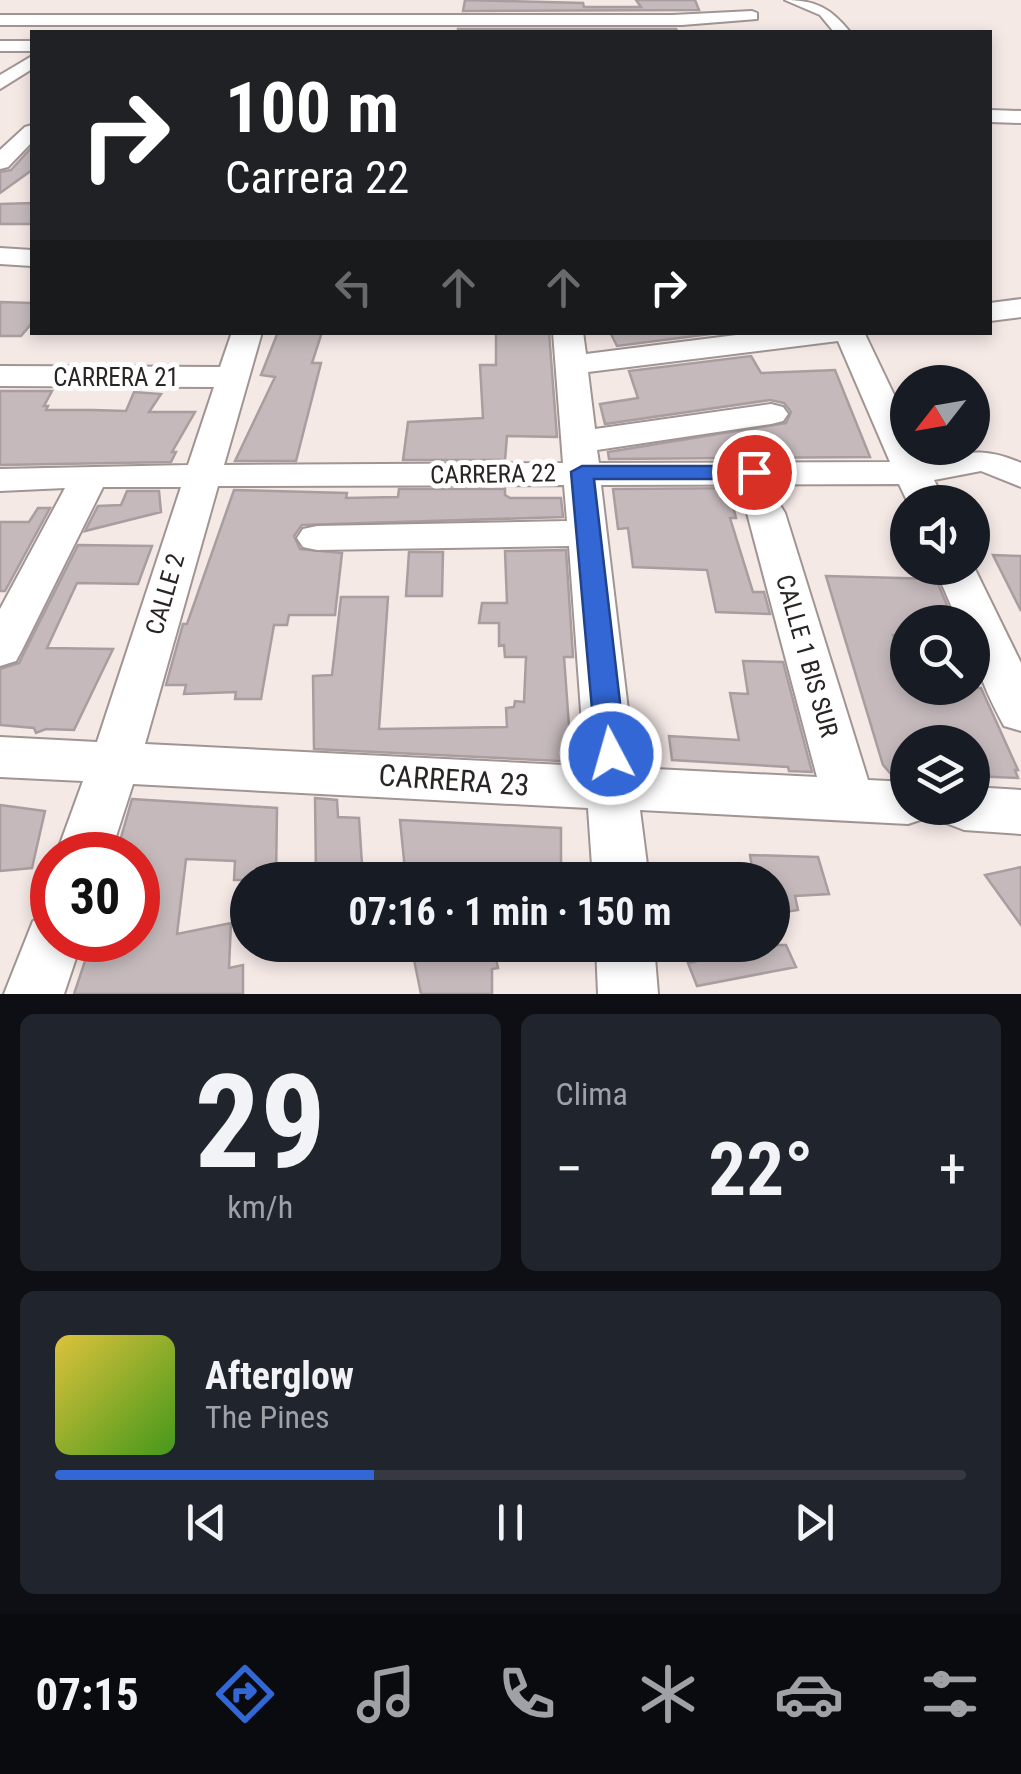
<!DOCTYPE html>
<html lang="es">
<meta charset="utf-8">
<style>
:root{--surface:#171b24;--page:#20242c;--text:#f1f3f6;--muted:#9ea1a6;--line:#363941;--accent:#3267d5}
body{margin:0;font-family:"Roboto Condensed",sans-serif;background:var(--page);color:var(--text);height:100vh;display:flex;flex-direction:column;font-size:38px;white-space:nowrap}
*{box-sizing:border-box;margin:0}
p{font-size:32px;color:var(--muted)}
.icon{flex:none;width:55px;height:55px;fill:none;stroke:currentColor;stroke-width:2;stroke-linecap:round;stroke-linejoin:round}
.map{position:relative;height:994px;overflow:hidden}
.panel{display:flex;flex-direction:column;gap:20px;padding:20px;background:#0d0f14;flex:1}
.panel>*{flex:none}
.top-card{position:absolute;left:30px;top:30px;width:962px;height:305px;border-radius:0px;box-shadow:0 5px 15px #0003;background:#202124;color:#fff;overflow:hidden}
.needle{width:65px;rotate:239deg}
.fabs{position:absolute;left:890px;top:365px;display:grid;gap:20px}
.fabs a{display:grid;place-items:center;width:100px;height:100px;border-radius:50%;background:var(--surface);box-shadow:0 5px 15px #0003;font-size:50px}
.speed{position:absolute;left:30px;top:832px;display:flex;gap:20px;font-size:50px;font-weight:700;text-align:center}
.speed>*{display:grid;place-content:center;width:130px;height:130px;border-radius:50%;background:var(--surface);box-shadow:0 5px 15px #0003;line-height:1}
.speed .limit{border:15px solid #d22;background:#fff;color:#111}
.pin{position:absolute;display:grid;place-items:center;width:85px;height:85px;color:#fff;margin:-42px;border:5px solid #fff;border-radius:50%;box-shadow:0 2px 10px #0007}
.me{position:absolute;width:110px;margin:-55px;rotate:354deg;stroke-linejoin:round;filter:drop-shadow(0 0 8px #0008)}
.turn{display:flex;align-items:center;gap:35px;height:210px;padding:0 30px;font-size:45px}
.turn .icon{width:130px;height:130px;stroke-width:2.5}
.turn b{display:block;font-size:70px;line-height:85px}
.lanes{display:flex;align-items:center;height:95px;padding:0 30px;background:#0003;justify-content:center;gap:50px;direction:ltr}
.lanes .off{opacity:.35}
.big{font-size:75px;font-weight:700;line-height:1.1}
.panel .card{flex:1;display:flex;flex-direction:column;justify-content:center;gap:15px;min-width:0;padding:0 35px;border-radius:15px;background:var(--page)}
.panel .dial{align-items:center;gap:0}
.dial b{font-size:130px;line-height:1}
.song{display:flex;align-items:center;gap:30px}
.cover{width:120px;height:120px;border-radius:15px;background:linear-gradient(135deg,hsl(50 70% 55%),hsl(100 70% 35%))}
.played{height:10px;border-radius:5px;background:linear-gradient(90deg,var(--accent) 35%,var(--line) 35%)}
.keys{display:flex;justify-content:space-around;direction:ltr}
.heat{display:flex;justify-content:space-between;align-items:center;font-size:55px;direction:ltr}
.panel .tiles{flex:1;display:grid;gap:20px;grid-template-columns:1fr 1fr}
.card:last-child{grid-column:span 2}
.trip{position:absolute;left:230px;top:862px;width:560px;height:100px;border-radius:50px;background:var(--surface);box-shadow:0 5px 15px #0003;font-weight:700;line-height:100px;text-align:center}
.menu{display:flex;height:160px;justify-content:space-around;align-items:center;background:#090b0e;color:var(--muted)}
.menu .icon{width:70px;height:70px}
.menu .active{color:var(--accent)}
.menu b{font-size:45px;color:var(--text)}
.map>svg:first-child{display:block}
</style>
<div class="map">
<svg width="1021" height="994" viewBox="0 0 1021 994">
<rect width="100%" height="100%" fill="#f5e9e6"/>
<path fill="#c5b9bc" stroke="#a89d9f" stroke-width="2.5" d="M465,0L583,3L584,7H641L636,0H695L699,10L463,11Z
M458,29H676L678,32H458Z
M32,147V170L0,193V172L11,170Z
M32,203V224H0V204Z
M0,302L32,303V323L21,336H0Z
M278,332H322L312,363H321L296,461H235L275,377L261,375Z
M496,332H549L557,437L507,436L505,460H403L408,422L483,418L480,365H496Z
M610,332H726L617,346Z
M751,356L761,373L835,370L870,457L609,459L608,452L786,423L791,412L784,403L770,400L605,424L600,404L638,398L629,371Z
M0,391H52L44,406H48L46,410H93L126,411L134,392L161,394L149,412H195L172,452H176L171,462L0,465Z
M758,488L761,498L734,510L736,518H730L753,592H764L770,614L716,612L707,570L633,567L628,528L618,529L613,489Z
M399,489H505V495L510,498H561L563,517L302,525L294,536L300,549L342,553L335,615H289L287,625H274L261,699H235L236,692L184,694L186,685H166L183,624H187L234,490L347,493L346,498L398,497Z
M127,491H159L161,512L85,531L98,506L121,505Z
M38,508H50L5,591H0V522H29Z
M78,545L152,546L138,584L77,583L47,648L113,649L74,730L46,729L36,733L34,728L0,725V669L19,663Z
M566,550L573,657H564L569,726L577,727L580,762L314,749L313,676L332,675L341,597H388L379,729L507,727L506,708L514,707L515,701L524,702L526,657H505L504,645L499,646V623H479L482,603H507L505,551Z
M409,552H443L442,596H406Z
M993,555L1021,556V611Z
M826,576L936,579L954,622H908V635H893L908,672V688H981L1018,770H1015L1018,778L972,776V742H908V774L890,773L883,765Z
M743,661L783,662L812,772L789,771L788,767L672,760L669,736L739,740L730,693L748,694Z
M315,798L337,800L338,817L359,818L363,880L336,879V874L316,873Z
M132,799L277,808L276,880H234L235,861L186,859L177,934L231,923L229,968L243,965V994H74L92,940H138V855H116Z
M0,805L45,811L32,868L0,871Z
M400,820L561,828V880H406Z
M750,855L818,857L829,894L795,896L798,910L772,914V880H754Z
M1021,867V925L985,875Z
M411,945H493L498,968L492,969V994H421Z
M688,945H786L796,967L697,986L688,963L695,962Z"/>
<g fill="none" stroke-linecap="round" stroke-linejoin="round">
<g stroke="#a09593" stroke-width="4">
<path id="minor" d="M785,0C815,0 831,8 850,32H834L820,15Z
M752,11L757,13V19L682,25H0V15H673Z
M0,41H32V51H0Z
M32,56V69L0,89V75Z
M990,110L1021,111V123L990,122Z
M32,125V142L8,167L0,169V150L25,127Z
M0,248L32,250V266L0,264Z
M1021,299V317L990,321V303Z
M232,332H262L224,465L563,463L553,332H583L586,354L760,332H864L908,424V448H919L925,460C965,453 983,446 1021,463V487L981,471L934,480L945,502L908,503L899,484L601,485L635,768L817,777L747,513L752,505L766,501L780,505L785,513L868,780L908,782V808H932L926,818L908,824L640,810L649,880H593L588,808L133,784L110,855H56L83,781L0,777V737L97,742L181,487H103L22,650L16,661L0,666V609L65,488L0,491V469L188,465L214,387L0,386V366L220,367ZM838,341L890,462L599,463L597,450L771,424L783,421L788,414L783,407L771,404L595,429L588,372ZM564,485L567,521L317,526L303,529L297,538L303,547L317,550L569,546L585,766L145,744L218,486Z
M972,563L1021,663V731L1004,726C985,690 972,663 972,622H958L935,568H972Z
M972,787L1021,790V834L964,830L946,823L938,808H972Z
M52,913V940H82L64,994H4L33,921Z
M596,945H654L658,994H598Z"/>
</g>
<use href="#minor" fill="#fff" fill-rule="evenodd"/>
</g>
<path fill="#3267d5" stroke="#20438a" stroke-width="2.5" d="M582,466H754L765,472L754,479H594L626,754L622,762L611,765L601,762L596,754L571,472Z"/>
<g text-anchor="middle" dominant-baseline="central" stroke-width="10" stroke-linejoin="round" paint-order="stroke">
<g font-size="25" fill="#292524" stroke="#fff">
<text x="116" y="377">CARRERA 21</text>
<text transform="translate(493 474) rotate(-1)">CARRERA 22</text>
<text transform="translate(165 594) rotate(-74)">CALLE 2</text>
<text transform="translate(807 656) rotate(74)">CALLE 1 BIS SUR</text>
</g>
<g font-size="30" fill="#292524" stroke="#fff">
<text transform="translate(454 780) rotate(4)">CARRERA 23</text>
</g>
</g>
</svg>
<div class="fabs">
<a><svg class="needle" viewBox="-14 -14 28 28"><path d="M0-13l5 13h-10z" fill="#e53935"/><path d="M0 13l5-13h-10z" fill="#9ea1a6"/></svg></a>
<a><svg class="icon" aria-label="sound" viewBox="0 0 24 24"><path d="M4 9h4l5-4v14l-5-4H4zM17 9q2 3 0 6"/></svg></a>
<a><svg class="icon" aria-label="search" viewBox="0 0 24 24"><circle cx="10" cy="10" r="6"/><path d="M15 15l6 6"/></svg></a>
<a><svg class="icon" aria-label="layers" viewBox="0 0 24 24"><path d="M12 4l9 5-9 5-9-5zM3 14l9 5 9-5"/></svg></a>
</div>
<div class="speed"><div class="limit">30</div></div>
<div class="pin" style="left:754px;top:472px;background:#d93025"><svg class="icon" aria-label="arrive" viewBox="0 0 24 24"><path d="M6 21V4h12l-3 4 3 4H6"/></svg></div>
<svg class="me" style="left:611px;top:754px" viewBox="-20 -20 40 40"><circle r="17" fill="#3267d5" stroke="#fff" stroke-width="3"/><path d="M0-11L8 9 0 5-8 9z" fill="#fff"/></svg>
<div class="trip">07:16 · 1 min · 150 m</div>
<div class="top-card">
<div class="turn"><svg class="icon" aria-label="right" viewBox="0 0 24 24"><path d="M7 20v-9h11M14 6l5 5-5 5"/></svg><div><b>100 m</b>Carrera 22</div></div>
<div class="lanes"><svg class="icon off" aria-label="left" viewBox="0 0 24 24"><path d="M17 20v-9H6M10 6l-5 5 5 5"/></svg><svg class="icon off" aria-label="ahead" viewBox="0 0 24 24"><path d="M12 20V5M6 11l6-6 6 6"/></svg><svg class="icon off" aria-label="ahead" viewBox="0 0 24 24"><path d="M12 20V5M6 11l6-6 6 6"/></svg><svg class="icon" aria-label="right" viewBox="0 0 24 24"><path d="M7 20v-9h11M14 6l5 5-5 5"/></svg></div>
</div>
</div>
<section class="panel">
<div class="tiles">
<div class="card dial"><b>29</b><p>km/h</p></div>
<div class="card"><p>Clima</p>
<div class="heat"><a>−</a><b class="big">22°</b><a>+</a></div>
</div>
<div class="card">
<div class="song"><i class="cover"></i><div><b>Afterglow</b><p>The Pines</p></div></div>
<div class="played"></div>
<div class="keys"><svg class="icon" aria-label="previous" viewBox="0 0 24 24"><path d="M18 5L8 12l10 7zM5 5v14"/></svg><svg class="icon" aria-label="pause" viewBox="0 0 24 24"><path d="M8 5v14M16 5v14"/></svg><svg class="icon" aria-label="next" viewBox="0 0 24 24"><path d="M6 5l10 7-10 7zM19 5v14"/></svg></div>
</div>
</div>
</section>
<nav class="menu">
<b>07:15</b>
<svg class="icon active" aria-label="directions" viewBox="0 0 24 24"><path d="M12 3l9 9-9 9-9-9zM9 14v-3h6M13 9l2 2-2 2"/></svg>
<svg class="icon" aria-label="music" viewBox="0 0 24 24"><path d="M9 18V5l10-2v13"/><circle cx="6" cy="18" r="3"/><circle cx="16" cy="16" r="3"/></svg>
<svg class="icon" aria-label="phone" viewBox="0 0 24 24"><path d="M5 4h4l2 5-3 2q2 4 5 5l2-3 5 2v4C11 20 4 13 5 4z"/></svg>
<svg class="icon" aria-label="climate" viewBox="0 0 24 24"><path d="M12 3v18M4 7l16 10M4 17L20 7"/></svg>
<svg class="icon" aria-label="car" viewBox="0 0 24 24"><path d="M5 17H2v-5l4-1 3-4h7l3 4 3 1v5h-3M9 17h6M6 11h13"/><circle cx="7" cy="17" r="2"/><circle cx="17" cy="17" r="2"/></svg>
<svg class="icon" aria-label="filters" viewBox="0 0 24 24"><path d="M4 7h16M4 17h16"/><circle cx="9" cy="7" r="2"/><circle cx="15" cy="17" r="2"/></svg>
</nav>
